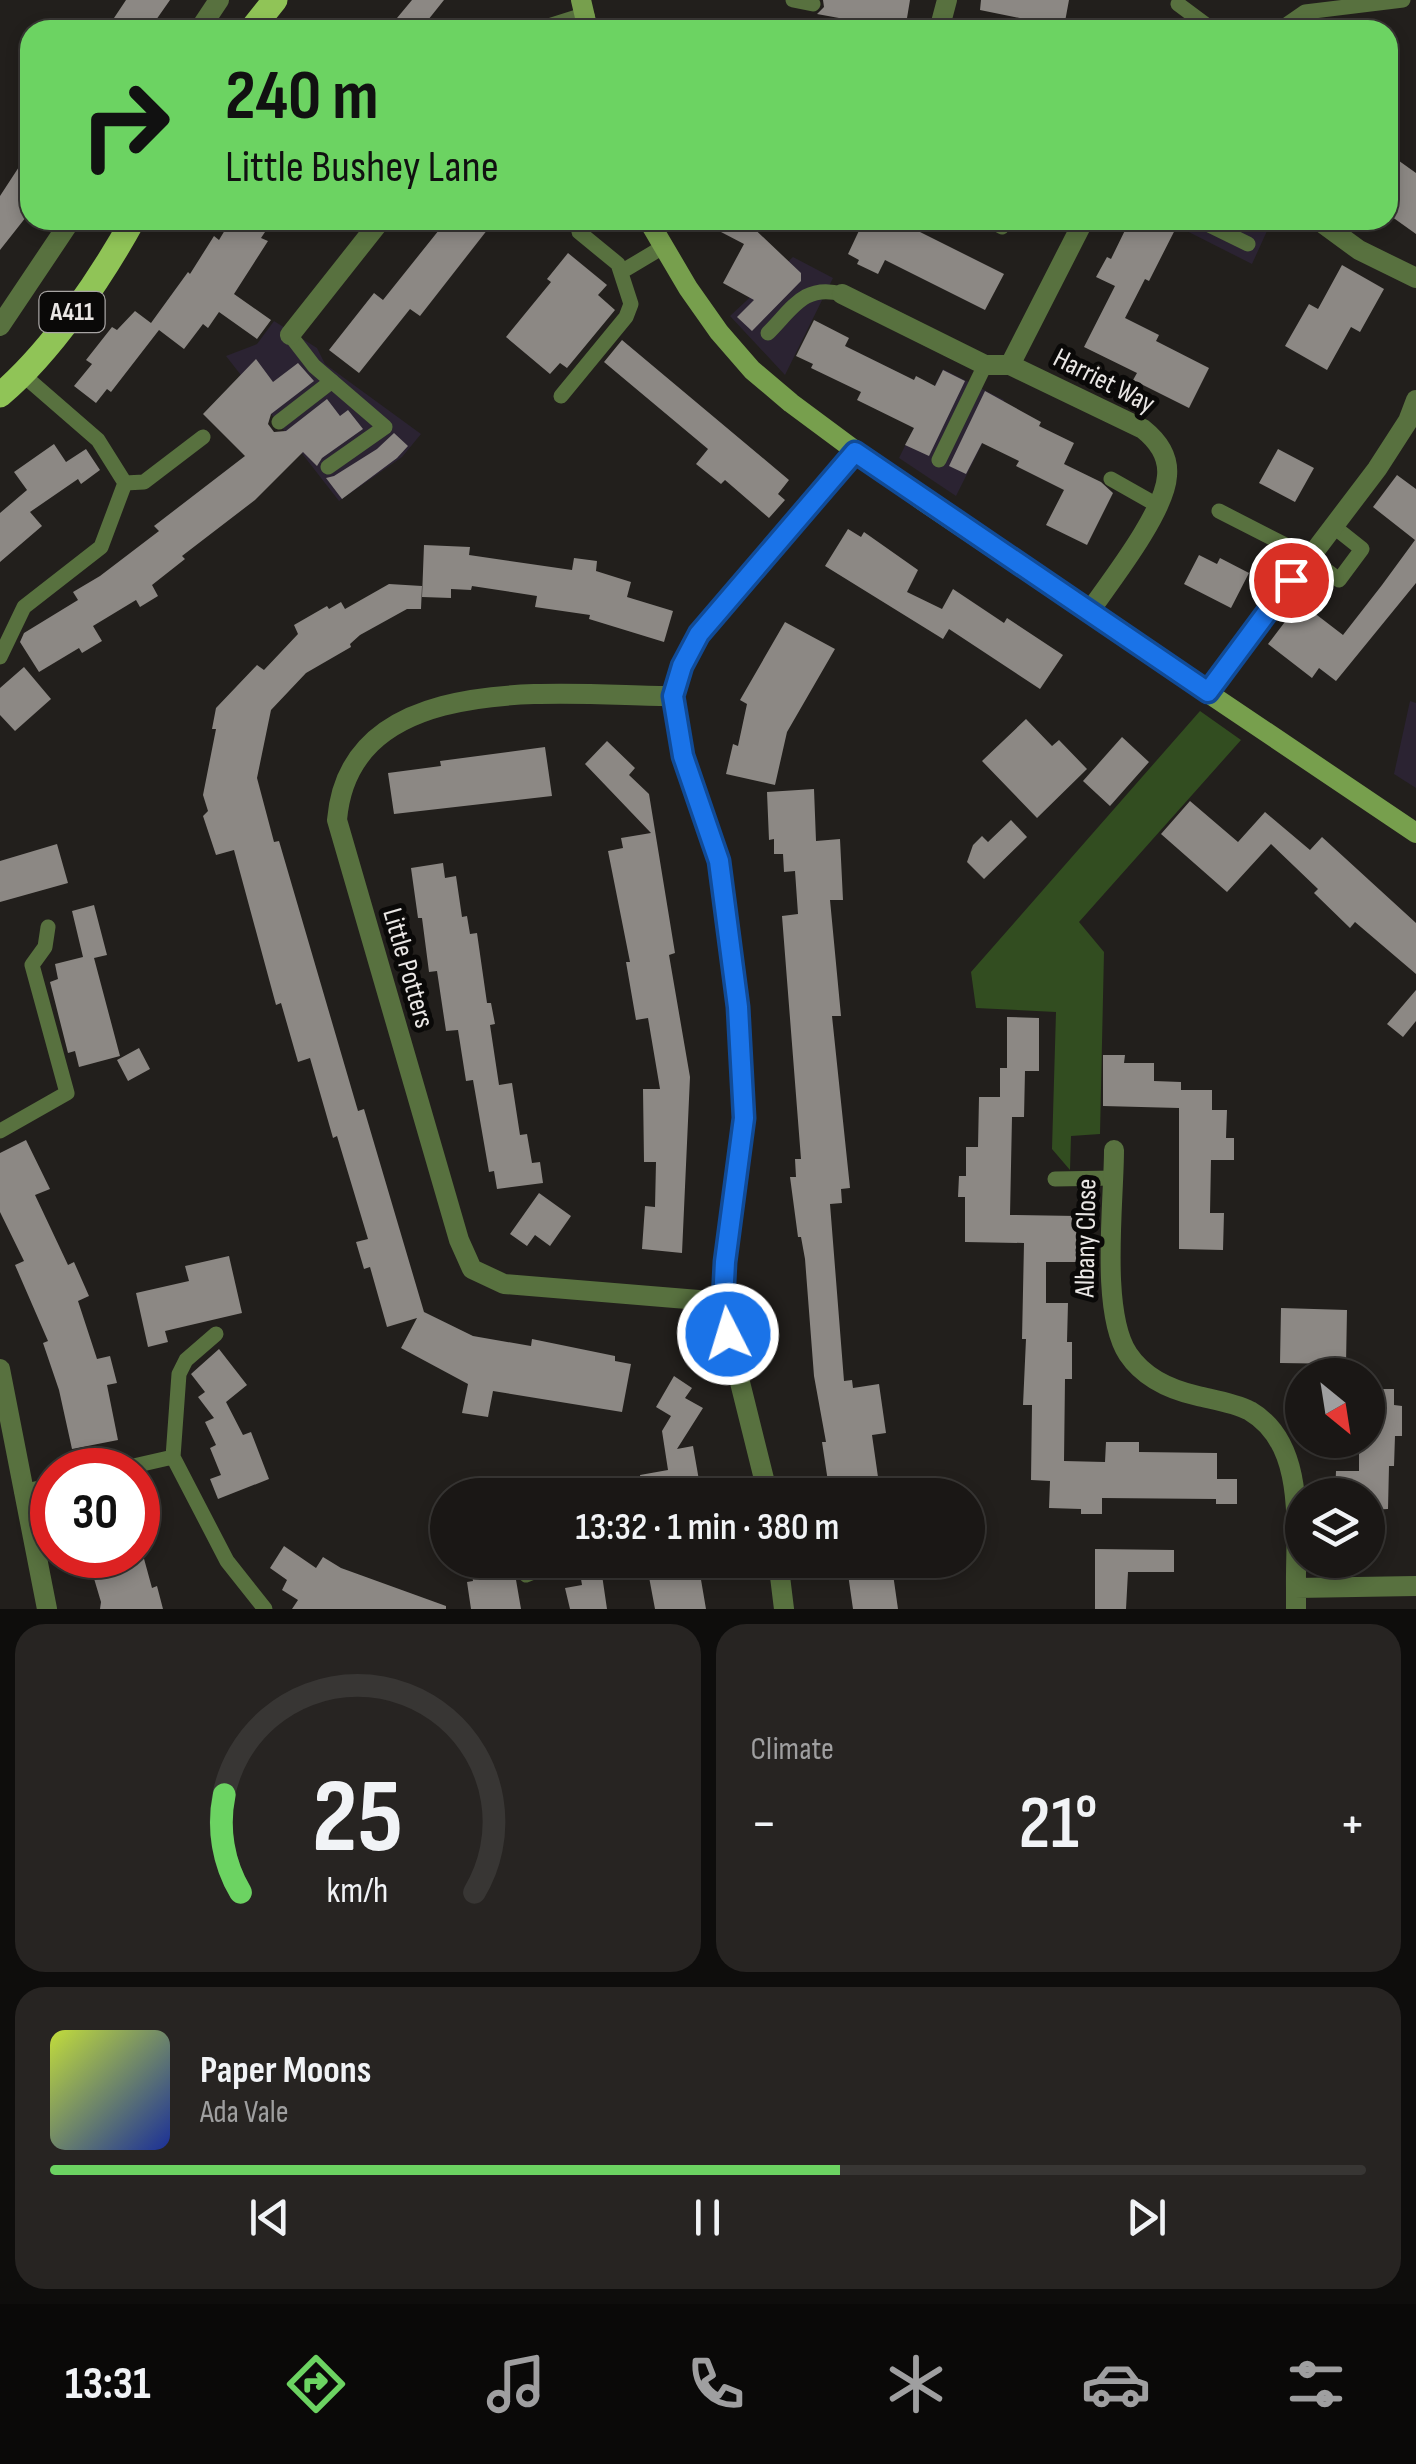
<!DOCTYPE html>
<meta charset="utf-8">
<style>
:root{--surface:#1a1715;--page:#272422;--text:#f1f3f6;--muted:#9f9fa0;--line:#383634;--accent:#6cd362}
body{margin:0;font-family:"Sofia Sans Condensed",sans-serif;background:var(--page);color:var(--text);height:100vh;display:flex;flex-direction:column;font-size:38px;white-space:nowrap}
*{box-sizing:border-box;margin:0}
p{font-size:32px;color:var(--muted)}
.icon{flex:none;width:55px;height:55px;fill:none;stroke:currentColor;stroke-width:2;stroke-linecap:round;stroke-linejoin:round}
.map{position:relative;height:1609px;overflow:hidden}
.panel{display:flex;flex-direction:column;gap:15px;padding:15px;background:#0e0d0c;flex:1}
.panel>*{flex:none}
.top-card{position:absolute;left:20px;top:20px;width:1378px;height:210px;border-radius:30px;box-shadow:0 5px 15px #0003,0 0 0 2px var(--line);background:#6cd362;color:#111;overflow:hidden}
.needle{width:65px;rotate:150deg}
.buttons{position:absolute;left:1285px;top:1358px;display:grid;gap:20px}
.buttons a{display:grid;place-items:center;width:100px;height:100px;border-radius:50%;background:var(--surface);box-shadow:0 5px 15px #0003,0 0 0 2px var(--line);font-size:50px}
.speed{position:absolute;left:30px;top:1448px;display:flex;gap:20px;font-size:50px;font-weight:700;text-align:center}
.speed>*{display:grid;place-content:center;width:130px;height:130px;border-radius:50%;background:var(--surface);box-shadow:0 5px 15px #0003,0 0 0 2px var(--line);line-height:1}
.speed .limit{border:15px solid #d22;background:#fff;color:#111}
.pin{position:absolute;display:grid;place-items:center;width:85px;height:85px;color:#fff;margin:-42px;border:5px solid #fff;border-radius:50%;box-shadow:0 2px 10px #0007}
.me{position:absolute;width:110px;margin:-55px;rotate:355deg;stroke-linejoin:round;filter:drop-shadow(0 0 8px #0008)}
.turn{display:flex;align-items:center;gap:35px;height:210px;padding:0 40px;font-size:45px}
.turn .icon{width:130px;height:130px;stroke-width:2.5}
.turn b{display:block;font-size:70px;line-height:85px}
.big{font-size:75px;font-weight:600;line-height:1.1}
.panel .tile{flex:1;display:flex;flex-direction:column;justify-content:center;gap:15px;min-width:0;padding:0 35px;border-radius:30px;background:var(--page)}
.panel .dial{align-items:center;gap:0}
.dial svg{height:260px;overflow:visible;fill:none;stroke:var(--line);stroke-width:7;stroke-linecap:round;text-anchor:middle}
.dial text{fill:var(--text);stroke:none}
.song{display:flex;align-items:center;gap:30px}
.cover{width:120px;height:120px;border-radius:15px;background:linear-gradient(135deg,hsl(70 70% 55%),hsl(230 70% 35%))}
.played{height:10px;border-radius:5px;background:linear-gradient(90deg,var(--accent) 60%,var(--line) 60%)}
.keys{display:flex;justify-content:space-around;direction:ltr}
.heat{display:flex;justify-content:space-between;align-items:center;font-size:55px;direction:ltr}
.panel .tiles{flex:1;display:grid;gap:15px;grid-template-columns:1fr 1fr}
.tile:last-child{grid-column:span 2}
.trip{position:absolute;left:430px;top:1478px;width:555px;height:100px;border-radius:50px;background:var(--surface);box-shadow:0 5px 15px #0003,0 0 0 2px var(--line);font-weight:600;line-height:100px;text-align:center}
.tabs{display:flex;height:160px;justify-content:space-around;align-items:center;background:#0a0908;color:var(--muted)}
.tabs .icon{width:70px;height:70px}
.tabs .active{color:var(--accent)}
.tabs b{font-size:45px;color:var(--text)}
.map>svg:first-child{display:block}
</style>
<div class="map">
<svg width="1416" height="1609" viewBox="0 0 1416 1609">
<rect width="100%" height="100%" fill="#221f1c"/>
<path fill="#2b2332" d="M1165,220H1272L1252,264Z
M793,257L833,278L785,375L730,316Z
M274,321L317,348L325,364L421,434L402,457L339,501L226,356L257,344Z
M943,369L1004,400L956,496L899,458Z
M1410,701L1416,703V788L1394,774Z"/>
<path fill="#324d20" d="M1200,711L1241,740L1079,922L1104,952L1100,1134L1071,1136L1070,1170L1052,1149L1056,1012L976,1008L971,972Z"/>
<path fill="#8c8884" d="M126,0H170L149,30H106Z
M412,0H444L420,30H387Z
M823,0H910L905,30L817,14L824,7Z
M981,0H1069L1064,27L980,10Z
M30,150V212L0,250V196Z
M1388,153L1416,173V234L1388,214Z
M231,220H273L261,238L268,241L234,294L271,320L257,339L219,312L208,328L203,324L184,349L159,330L111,392L107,389L96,403L74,386L92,364L86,360L112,327L117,330L135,311L151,323L188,272L190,274L214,236L219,240Z
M447,220H495L420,316L410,309L359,373L329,350L374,293L383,300Z
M698,220H745L801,273V281L752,331L737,317L754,300L723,283L744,244Z
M864,220H889L912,232L914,229L1004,274L985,310L885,260L878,274L857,264L859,260L848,254Z
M1130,220H1180L1149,281L1145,279L1125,318L1159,335L1156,341L1209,368L1189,408L1133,380L1137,373L1084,347L1115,286L1096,277L1107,257L1111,259Z
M568,253L607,285L598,295L615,310L567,368L560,363L550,374L506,337L551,282L547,279Z
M1342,265L1384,289L1360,332L1351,327L1327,370L1285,346L1309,304L1318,309Z
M814,320L849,338L845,346L914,380L916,376L935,386L943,370L965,381L929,456L905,445L914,428L857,400L861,392L811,368L813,364L796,356Z
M622,340L789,480L778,494L785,500L769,518L725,480L721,484L696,464L708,449L604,362Z
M256,359L273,382L298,363L314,381L271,414L268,424L274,432L286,431L327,399L340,416L348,410L363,429L322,458L317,466L303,452L255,500L182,556L185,559L152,585L158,596L140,607L136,600L93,626L102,641L82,653L79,648L39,672L20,642L24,633L78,600L73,592L100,576L159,531L154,526L245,456L203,414Z
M985,391L1041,422L1039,426L1074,443L1064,464L1101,482L1113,493L1087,545L1046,525L1064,490L1016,466L1019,461L982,443L966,474L949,466Z
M394,433L408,446L397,458L342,499L326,478L334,476L377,449Z
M54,444L66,462L86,449L100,470L81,484L78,479L30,512L42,526L0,562V513L27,490L14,472Z
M1278,449L1314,468L1295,502L1259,483Z
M1397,475L1416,489V583L1336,681L1319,668L1312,678L1268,644L1300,602L1343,635L1382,585L1415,540L1373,507Z
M848,529L861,537L864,532L918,570L907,592L942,609L953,589L1004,623L1007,618L1063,655L1040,689L949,629L943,639L825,566Z
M424,545L470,547L469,555L572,570L574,558L597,561L596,571L631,582L627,597L673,611L664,642L589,619L590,615L535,607L537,596L472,586L471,590L451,589V598L422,597Z
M1199,555L1217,564L1220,558L1249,573L1231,608L1184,584Z
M389,584L422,586L421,609H407L360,635L350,644L351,647L306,673L271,710L257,778L274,842L279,841L358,1111L364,1109L424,1312L473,1336L531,1346L532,1339L615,1356V1361L631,1364L622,1412L493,1391L488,1417L462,1413L468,1384L401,1348L417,1318L387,1327L370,1267L364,1269L356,1242L368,1239L337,1136L333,1138L310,1058L298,1062L281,1003L276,1005L234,850L216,855L203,816L208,811L203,795L216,729H212L216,708L257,665L264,670L298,634L294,625L327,606L329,609L341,602L345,609Z
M785,622L835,649L787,732L775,785L726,774L733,744L738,746L747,704L740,700Z
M24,667L51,699L15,731L0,715V688Z
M1026,719L1052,746L1059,740L1087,769L1037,818L982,761Z
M1122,737L1149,762L1110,806L1083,781Z
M607,741L635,768L629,775L649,794L675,953L669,955L690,1077L682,1253L642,1249L645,1206L655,1207L656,1162H644L643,1089H660L648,1018L636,1020L626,962H630L608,851L623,848L621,838L651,833L585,764Z
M545,747L552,796L394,814L388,773L441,766L440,761Z
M814,789L816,841L840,839L843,900H830L841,1016H832L850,1188L841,1189L842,1203L830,1204L844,1381L852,1380L853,1388L879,1384L886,1433L872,1435L880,1491L851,1495H830L822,1442H826L814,1376L805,1259L801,1237H798L790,1177H796L795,1159H801L782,916L798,914L795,871L784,872L783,854H774V839L769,840L767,792Z
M1190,801L1238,842L1265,812L1310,850L1322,837L1416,923V974L1355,922L1350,928L1314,893L1318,889L1271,844L1227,892L1161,834Z
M1011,820L1027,837L984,879L967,862L973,845L982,836L988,842Z
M57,844L68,883L0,902V861Z
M443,863L445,878L456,876L462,917L467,916L470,934L477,933L487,1003H491L495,1024L490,1025L499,1085L512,1083L520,1135L527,1134L532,1163L540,1162L543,1183L497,1189L494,1171L489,1172L473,1080L466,1081L458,1030L446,1031L437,971L429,972L422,918H418L411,868Z
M94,905L107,955L94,958L120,1056L79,1067L75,1051L68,1053L50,982L58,979L55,964L83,957L72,911Z
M1416,990V1021L1403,1037L1387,1024Z
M1007,1017L1039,1018V1071H1025L1024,1117H1012L1010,1215L1077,1216L1076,1262H1046V1303H1068L1067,1342H1072V1379H1065L1064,1461L1105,1462L1106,1442H1139V1452L1217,1453V1479H1237V1504H1216V1499L1102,1498V1514H1081V1509L1049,1508L1050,1481L1031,1480L1032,1405H1023L1026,1339H1022L1024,1243L965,1242V1197H958L959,1176H966V1147H978L979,1097H1000V1068H1007Z
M139,1048L150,1069L128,1081L117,1060Z
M1103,1055H1125L1124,1063H1154V1081L1181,1082V1090H1212V1110H1227L1226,1138H1234V1160H1211L1210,1213H1224L1223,1250L1179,1249V1108L1103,1106Z
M26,1140L50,1189L35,1195L68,1265L74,1262L89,1296L78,1301L97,1359L110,1356L117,1383L107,1385L118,1440L72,1449L59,1390L43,1343L48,1341L15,1265L24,1261L0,1212V1153Z
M539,1193L571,1216L550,1246L535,1235L527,1246L510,1234Z
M229,1256L242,1313L165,1331L168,1342L148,1347L136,1293L189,1281L185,1266Z
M1281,1308L1347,1310L1346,1364L1280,1363Z
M219,1349L247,1385L226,1402L243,1435L251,1432L269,1479L218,1499L210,1479L221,1475L210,1448L216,1445L205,1422L214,1418L198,1397L205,1392L191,1374Z
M674,1376L692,1388L685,1398L703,1408L677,1449L693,1446L700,1486L695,1487L696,1495H643L640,1475L668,1470L662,1431L671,1416L656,1407Z
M1368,1389H1394V1405L1402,1406V1436H1395L1394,1466H1389L1388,1509L1368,1510V1495H1335L1336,1471H1359V1440H1368Z
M284,1546L316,1568L323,1557L341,1568L446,1606V1609H292L298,1600L282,1590L287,1580L270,1568Z
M1095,1549L1174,1550V1572H1128L1126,1609H1095Z
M87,1555H143L152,1588L157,1586L163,1609H100L101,1602Z
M470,1560H502L504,1575L515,1574L521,1609H471L467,1582L473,1581Z
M654,1560H686L688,1570L699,1568L706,1609H655L649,1577L656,1575Z
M846,1560H891L898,1609H853Z
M602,1575L607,1609H570L565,1588L582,1585L581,1579Z"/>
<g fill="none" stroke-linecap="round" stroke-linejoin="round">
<path stroke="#58713f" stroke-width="15" d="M793,0L813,4
M1178,4L1213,30
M1279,30L1305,12L1403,0
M989,220L1002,227
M1199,220L1248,244
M621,272L663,247
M768,333C793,308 804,284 842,294
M290,335L314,366L385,427L328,467
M22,374L98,440L125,483L144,482L203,437
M561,396L626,317L631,304L618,264L579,232
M279,422L332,381
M939,460L985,365
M1111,479L1157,505
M1219,511L1309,557L1339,580L1362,549L1333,526
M0,657L24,607L101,547L125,483
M0,1131L67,1093L32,965L45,947L48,927
M1055,1179L1114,1178
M216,1334L186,1360L179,1374L173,1457L227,1561L265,1609
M116,1470L173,1457
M22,1492L52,1485
M526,1575L563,1560"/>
<path stroke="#58713f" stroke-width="20" d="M199,30L219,0
M544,30L585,17
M939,30L947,0
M1084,220L1010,365L1143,429C1158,441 1169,456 1167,476C1165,512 1110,582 1089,612
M1318,220L1359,250L1416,278
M842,294L985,365H1010
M0,326L71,220
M290,335L381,220
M1207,693L1377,469L1408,421L1416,400
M673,696C564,696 350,666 337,820L459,1240L472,1269L504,1284L723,1302
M1114,1150C1114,1202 1100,1311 1128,1354C1144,1378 1171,1390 1198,1396C1215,1400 1235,1403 1250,1411C1308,1445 1295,1532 1296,1588L1416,1586
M0,1369L47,1609
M768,1495L728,1334L723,1302L725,1262L745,1118L738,1007L719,861L683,756L673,696L682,666L699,635L855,452
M778,1560L784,1609
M1296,1588V1609"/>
<path stroke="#779f4d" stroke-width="20" d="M581,0L588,30
M648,220L688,288L719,332L752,370L791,403L923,501L1416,833"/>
<path stroke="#90c457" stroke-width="25" d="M251,30L275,0
M0,395C51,352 101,278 133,220"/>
</g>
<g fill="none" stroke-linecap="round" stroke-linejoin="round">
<g stroke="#114b97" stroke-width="25">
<path id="route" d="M728,1334L723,1302L725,1262L744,1118L738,1007L719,861L683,756L673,696L682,666L699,634L855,452L1208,692L1291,580"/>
</g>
<use href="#route" stroke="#1a73e8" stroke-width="18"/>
</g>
<g text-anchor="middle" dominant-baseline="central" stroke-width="10" stroke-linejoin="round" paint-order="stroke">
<rect fill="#0a0908" stroke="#a7a4a3" stroke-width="2.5" x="39.5" y="292" width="65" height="40" rx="8"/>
<g font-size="25" font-weight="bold" fill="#eae7e5">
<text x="72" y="312">A411</text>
</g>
<g font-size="28" fill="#eae7e5" stroke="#0a0908">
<text transform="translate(1104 381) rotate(27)">Harriet Way</text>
<text transform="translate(408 968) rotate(74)">Little Potters</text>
<text transform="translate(1086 1238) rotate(-89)">Albany Close</text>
</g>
</g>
</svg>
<div class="buttons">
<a><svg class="needle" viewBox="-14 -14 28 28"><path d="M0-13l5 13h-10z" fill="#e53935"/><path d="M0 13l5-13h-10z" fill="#9f9fa0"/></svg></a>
<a><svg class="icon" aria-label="layers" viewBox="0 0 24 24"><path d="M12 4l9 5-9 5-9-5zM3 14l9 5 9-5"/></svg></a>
</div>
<div class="speed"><div class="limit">30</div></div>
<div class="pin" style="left:1291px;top:580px;background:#d93025"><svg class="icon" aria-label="arrive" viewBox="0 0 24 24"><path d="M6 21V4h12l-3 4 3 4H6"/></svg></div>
<svg class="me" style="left:728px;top:1334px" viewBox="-20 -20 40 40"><circle r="17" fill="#1a73e8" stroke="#fff" stroke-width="3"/><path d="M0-11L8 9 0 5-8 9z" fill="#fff"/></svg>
<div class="trip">13:32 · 1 min · 380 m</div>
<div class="top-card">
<div class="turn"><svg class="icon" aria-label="right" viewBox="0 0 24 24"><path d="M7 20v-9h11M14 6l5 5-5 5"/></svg><div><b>240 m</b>Little Bushey Lane</div></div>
</div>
</div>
<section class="panel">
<div class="tiles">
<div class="tile dial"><svg viewBox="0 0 100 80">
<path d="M14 69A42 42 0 1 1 86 69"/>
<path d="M14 69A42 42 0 0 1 9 39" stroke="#6cd362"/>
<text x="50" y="56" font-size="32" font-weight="700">25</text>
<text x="50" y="72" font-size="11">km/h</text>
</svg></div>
<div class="tile"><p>Climate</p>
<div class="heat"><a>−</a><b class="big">21°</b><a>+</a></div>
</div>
<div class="tile">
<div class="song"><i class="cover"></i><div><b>Paper Moons</b><p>Ada Vale</p></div></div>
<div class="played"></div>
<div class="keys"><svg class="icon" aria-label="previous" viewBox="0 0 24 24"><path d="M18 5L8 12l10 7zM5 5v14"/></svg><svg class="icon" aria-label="pause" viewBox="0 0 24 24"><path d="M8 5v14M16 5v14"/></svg><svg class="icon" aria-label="next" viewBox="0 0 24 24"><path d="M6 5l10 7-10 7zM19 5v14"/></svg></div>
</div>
</div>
</section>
<nav class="tabs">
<b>13:31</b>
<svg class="icon active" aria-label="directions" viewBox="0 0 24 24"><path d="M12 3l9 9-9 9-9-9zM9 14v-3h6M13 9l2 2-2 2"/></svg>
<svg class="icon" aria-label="music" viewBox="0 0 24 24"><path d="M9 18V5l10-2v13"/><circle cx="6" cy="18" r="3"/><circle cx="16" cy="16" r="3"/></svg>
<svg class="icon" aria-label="phone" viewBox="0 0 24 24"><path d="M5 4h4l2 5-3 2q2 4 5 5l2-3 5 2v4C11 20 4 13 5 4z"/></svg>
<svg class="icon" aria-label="climate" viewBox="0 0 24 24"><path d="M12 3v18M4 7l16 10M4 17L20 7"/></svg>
<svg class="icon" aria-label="car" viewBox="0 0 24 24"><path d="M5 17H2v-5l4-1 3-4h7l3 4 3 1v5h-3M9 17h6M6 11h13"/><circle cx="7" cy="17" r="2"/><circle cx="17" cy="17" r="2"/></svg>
<svg class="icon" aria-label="filters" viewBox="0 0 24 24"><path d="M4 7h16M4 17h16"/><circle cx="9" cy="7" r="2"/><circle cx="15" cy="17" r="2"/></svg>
</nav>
